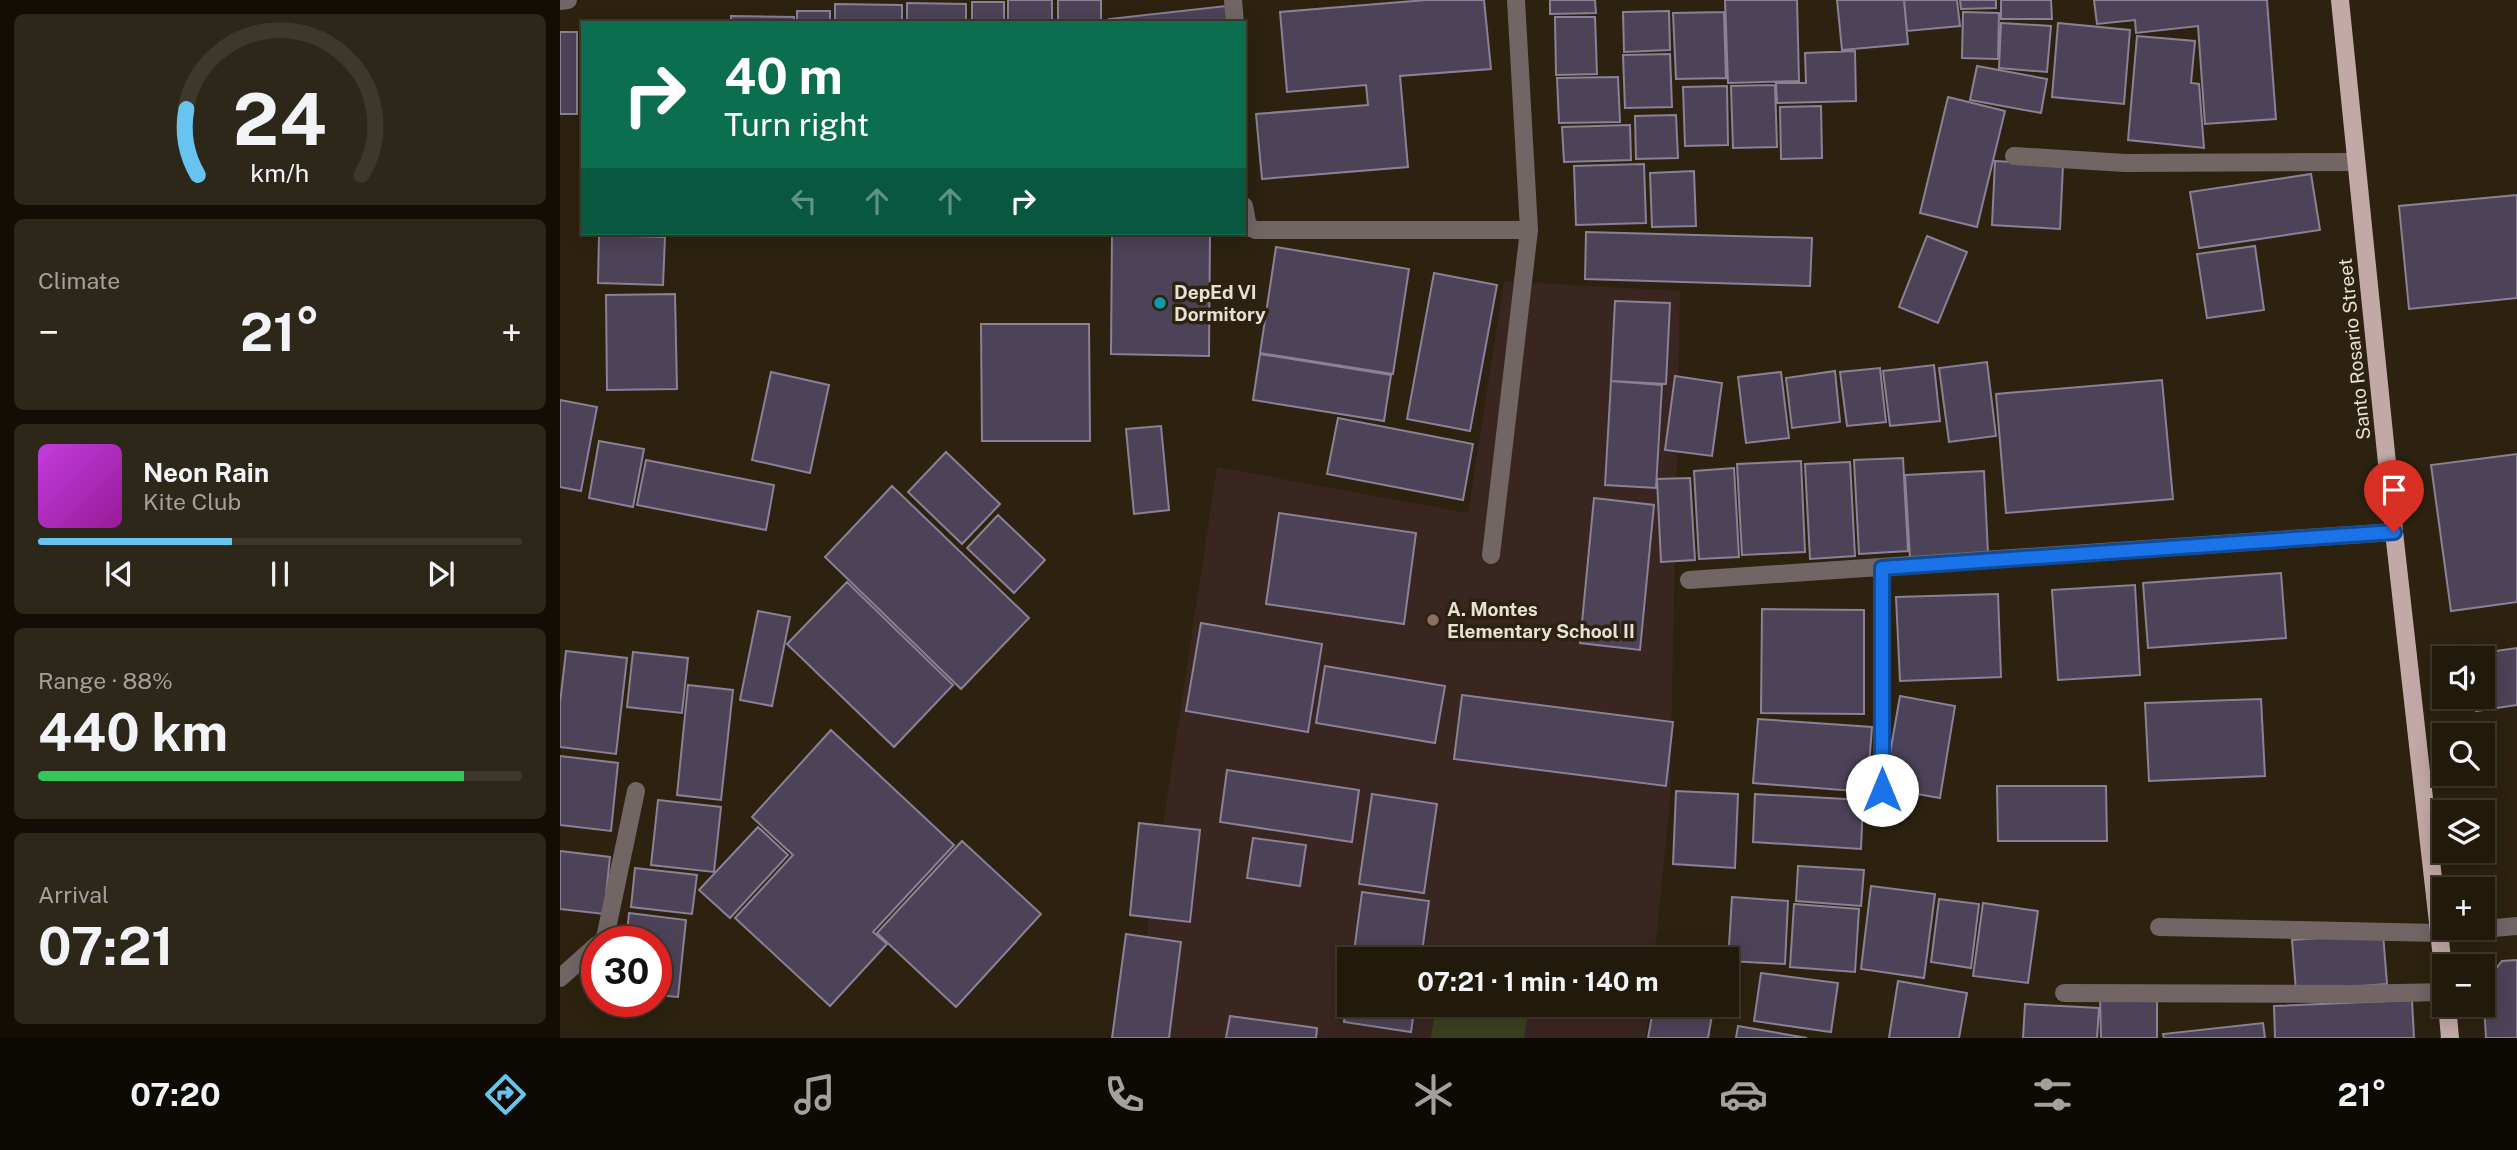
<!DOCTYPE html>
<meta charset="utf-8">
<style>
:root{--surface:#211a0b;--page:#2d2719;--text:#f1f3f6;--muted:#a2a19d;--line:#3e382c;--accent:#67c4f0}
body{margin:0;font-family:"Public Sans",sans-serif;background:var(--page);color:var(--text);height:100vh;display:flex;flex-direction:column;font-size:26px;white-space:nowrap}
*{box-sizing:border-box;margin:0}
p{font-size:23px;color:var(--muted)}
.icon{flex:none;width:38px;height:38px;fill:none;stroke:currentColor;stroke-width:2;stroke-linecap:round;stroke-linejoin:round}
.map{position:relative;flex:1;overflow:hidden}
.details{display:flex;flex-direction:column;gap:14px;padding:14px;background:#120e06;width:560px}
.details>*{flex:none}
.hud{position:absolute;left:21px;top:21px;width:665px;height:214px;border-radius:0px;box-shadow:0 4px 18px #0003,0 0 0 2px var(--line);background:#0b6e4f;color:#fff;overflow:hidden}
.controls{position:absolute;left:1872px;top:646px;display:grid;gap:14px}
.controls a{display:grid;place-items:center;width:63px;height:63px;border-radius:0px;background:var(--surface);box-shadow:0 4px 18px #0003,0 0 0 2px var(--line);font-size:35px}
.speed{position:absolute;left:21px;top:926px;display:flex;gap:14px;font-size:35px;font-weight:700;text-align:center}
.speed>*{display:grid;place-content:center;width:91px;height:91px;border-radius:50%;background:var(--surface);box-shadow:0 4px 18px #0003,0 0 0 2px var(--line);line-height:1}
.speed .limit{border:10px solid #d22;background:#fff;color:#111}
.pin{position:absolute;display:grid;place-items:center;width:60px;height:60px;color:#fff;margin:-72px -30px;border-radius:50% 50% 50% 0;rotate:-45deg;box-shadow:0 0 7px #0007}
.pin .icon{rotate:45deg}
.me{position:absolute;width:77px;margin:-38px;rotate:0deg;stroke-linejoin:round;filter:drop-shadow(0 0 5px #0008)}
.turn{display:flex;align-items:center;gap:24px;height:147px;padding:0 28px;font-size:32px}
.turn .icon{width:91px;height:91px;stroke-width:2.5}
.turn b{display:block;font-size:49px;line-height:60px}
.lanes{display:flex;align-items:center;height:66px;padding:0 28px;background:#0003;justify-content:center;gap:35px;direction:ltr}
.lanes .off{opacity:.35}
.big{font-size:52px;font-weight:700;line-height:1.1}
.details .widget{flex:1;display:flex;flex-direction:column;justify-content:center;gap:10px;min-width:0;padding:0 24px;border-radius:10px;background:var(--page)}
.details .dial{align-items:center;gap:0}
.dial svg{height:182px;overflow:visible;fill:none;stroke:var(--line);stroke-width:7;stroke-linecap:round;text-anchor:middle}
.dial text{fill:var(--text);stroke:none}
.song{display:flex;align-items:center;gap:21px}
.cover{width:84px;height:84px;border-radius:10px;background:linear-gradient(135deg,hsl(290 70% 55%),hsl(300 70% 35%))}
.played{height:7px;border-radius:4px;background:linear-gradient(90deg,var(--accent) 40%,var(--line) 40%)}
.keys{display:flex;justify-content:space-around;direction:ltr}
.heat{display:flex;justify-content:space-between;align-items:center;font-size:38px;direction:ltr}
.charge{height:10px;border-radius:5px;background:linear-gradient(90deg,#34c759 88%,var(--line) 0)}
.trip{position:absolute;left:777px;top:947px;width:402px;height:70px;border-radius:0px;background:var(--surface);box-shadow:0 4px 18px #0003,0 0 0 2px var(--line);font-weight:700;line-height:70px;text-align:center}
.tabs{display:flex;height:112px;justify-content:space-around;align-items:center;background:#0d0a04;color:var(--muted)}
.tabs .icon{width:49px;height:49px}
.tabs .current{color:var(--accent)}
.tabs b{font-size:32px;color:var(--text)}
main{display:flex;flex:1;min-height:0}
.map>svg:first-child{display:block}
</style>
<main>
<section class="details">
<div class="widget dial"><svg viewBox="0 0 100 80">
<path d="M14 69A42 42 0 1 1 86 69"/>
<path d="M14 69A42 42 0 0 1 9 40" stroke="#67c4f0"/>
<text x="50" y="56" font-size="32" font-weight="700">24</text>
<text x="50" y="72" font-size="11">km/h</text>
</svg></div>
<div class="widget"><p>Climate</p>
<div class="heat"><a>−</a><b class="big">21°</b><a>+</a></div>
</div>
<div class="widget">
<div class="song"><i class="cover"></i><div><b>Neon Rain</b><p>Kite Club</p></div></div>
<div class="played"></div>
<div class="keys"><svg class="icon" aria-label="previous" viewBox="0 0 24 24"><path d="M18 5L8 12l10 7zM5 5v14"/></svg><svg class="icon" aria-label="pause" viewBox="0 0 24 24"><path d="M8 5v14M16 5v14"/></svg><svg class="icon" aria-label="next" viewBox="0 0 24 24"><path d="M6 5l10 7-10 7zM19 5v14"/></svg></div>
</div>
<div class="widget"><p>Range · 88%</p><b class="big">440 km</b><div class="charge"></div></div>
<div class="widget"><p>Arrival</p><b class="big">07:21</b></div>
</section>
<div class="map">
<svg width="1957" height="1038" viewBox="0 0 1957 1038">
<rect width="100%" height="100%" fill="#2c220f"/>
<path fill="#392621" d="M944,281L1120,291L1110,799L1094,959H789V1004L1089,1005L1086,1038H571L657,467L908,513Z"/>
<path fill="#3a401f" d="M876,1005L967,1019L964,1038H871Z"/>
<path fill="#4d4358" stroke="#8b8197" stroke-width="2" d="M448,0H492V23H448Z
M498,0H541V23H498Z
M866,0H924L931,69L840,76L848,167L702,179L696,114L808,105L806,85L727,92L720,12Z
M990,0H1035L1036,13L990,14Z
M1165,0H1237L1239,81L1168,83Z
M1277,0H1344L1348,44L1282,50Z
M1344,0H1397L1400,26L1347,31Z
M1400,0H1436V8L1401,9Z
M1441,0H1491L1492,19H1441Z
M1534,0H1707L1716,119L1645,124L1638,26L1576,33L1575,20L1537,24Z
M412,2H444V23H412Z
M347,3L406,4V23H347Z
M275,4L342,5V23H275Z
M666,6L668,23H550L549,19Z
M237,11H270V23H237Z
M1109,11L1110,50L1064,52L1063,12Z
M1164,12L1166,78L1116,79L1113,13Z
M1403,12L1439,13L1438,59L1402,58Z
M171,16L234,17V23H171Z
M995,17H1035L1037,74L996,75Z
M1441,23L1491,26L1487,72L1439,68Z
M1498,23L1570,30L1564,104L1492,97Z
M0,32H17V114H0Z
M1577,36L1635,41L1631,83L1639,84L1644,148L1568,140Z
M1295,51L1296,101L1217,103L1216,83H1246L1245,53Z
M1110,54L1112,107L1065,108L1063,55Z
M1417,66L1487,79L1481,113L1410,100Z
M1058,77L1060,122L999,123L997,78Z
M1215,85L1217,147L1173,148L1171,86Z
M1167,86L1168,145L1125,146L1123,87Z
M1388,97L1445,111L1417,227L1360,213Z
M1261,106L1262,158L1221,159L1220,107Z
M1116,115L1118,158L1076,159L1075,116Z
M1070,125L1071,160L1004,162L1002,127Z
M1435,161L1503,165L1500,229L1432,225Z
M1084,164L1086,223L1016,225L1014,166Z
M1134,171L1136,226L1092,227L1090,173Z
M1751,174L1760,230L1639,248L1630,192Z
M1957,195V298L1849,309L1839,206Z
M1026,232L1252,238L1250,286L1025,279Z
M552,233H650L649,356L551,354Z
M39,235L105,237L103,285L38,283Z
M1367,236L1407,252L1378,323L1339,307Z
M1695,246L1704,310L1647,318L1637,254Z
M716,247L849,269L833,374L700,353Z
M874,273L937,285L910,431L847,419Z
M115,294L117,389L47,390L46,295Z
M1055,301L1110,303L1106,384L1051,381Z
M421,324H529L530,441H422Z
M700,354L831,375L824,421L693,400Z
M1427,362L1436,436L1389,442L1379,368Z
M1374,365L1380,421L1330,426L1323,371Z
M1320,368L1326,422L1287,426L1280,372Z
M1275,371L1280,422L1232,428L1226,378Z
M211,372L269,385L250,473L192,460Z
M1221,372L1229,438L1186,443L1178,377Z
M1115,376L1162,383L1152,456L1105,450Z
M1602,380L1613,499L1446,513L1436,394Z
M1051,381L1102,385L1096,488L1045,485Z
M0,400L37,407L21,491L0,487Z
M778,418L913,444L903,500L767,474Z
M601,426L609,510L574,514L566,429Z
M39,441L84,449L73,507L29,498Z
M386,452L440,504L402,544L348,492Z
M1957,454V602L1891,611L1871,465Z
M1343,458L1348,551L1299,554L1294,460Z
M86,460L214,485L206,530L77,505Z
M1241,461L1245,552L1182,555L1177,464Z
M1290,462L1295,556L1250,559L1245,464Z
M1174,468L1179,557L1139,559L1134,471Z
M1424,471L1428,554L1350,558L1345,475Z
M1130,478L1135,560L1101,562L1097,479Z
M332,486L469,618L401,689L265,557Z
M1034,498L1094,505L1080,650L1020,643Z
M719,513L856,533L844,624L706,604Z
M438,515L485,560L454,593L407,548Z
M1721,573L1726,638L1588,648L1583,583Z
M287,582L393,685L334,747L227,644Z
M1575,585L1580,675L1498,680L1492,590Z
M1438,594L1441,677L1340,681L1336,597Z
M1202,609L1304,610V714L1201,713Z
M198,611L230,617L212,706L180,700Z
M641,623L762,644L748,732L626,711Z
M1957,648V705L1916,711L1913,696H1923V658H1907V655Z
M6,651L67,658L56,754L0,747V703Z
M73,652L128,658L122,713L67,707Z
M765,666L885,686L875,743L756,723Z
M128,685L173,690L161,800L117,795Z
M902,695L1113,722L1106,786L894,759Z
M1340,696L1395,706L1380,798L1324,788Z
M1701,699L1705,776L1589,781L1585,703Z
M1198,719L1312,727L1307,792L1193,783Z
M271,730L394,845L313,932L327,944L270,1006L175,918L233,855L192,817Z
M0,756L58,763L51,831L0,825Z
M667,770L799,790L792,842L660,822Z
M1437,786H1546L1547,841H1438Z
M1116,791L1178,794L1175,868L1113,864Z
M812,794L877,804L864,893L799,884Z
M1195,794L1303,800L1301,849L1193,842Z
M98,800L161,807L154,872L91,865Z
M579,823L640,830L630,922L570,915Z
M198,827L228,855L170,918L139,890Z
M693,838L746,845L740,886L687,878Z
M402,841L481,914L396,1007L317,933Z
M0,851L50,857L44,914L0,909Z
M1238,866L1304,870L1301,906L1236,901Z
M75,868L137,875L132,914L71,907Z
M1311,886L1375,894L1364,978L1301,969Z
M802,892L869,901L861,959H793Z
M1172,897L1228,901L1225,964L1168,961Z
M1379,899L1419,904L1411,968L1371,962Z
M1423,903L1478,911L1468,983L1413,976Z
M1234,904L1299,909L1295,972L1230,967Z
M69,913L126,920L118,997L96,995V942H66Z
M1823,933L1827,984L1736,991L1732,940Z
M566,934L621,942L609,1038H552Z
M1957,960V1038H1926L1923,985L1942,961Z
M1201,973L1278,983L1271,1032L1194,1021Z
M1338,981L1407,993L1399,1038H1329Z
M789,983V1004H855L851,1032L784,1022Z
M1540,996H1597V1038H1541Z
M1852,1000L1854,1038H1715L1714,1006Z
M1094,1004H1154L1148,1038H1088Z
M1465,1004L1539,1008L1537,1038H1463Z
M670,1016L757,1028L756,1038H666Z
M1703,1023L1705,1038H1604L1603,1034Z
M1178,1026L1247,1038H1176Z"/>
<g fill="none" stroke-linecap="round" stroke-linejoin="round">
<path stroke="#726665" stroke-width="18" d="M673,0L675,23
M0,1L8,0
M1454,156L1565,163L1796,162
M684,206L688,227L696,230H969
M931,555L969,230L956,0
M1129,580L1834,532
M1322,790V567
M1599,927L1878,933L1957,926
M41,942L45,938L76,791
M0,978L37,945
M1504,993L1792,994L1885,992"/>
<path stroke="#c2a9a7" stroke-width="18" d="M1780,0L1834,532L1885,985
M1887,1004L1890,1038"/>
</g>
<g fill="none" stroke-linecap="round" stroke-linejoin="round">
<g stroke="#114b97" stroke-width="18">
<path id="route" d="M1322,790V568L1834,532"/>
</g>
<use href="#route" stroke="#1a73e8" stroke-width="12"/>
</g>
<circle fill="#0f9aa8" stroke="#2c220f" stroke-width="2.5" cx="600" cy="303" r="7"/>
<circle fill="#8d6e63" stroke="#2c220f" stroke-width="2.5" cx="873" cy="620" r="7"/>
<g text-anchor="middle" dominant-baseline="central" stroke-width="7" stroke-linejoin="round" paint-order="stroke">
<g font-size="19" font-weight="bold" fill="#e7e0d4" stroke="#2c220f" text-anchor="start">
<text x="614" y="292">DepEd VI<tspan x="614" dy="22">Dormitory</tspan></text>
<text x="887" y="609">A. Montes<tspan x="887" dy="22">Elementary School II</tspan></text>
</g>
<g font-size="19" fill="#e7e0d4" stroke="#2c220f">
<text transform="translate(1794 349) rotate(-96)">Santo Rosario Street</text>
</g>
</g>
</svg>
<div class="controls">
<a><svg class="icon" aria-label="sound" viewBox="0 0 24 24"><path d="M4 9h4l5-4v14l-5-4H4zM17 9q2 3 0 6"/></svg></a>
<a><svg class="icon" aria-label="search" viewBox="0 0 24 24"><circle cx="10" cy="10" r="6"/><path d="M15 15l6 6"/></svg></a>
<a><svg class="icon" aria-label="layers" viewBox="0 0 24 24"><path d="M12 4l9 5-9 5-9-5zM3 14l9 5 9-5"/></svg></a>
<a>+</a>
<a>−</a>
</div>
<div class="speed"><div class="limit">30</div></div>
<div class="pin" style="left:1834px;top:532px;background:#d93025"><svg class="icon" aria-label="arrive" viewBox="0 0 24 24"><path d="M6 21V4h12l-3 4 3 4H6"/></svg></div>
<svg class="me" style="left:1322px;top:790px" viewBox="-20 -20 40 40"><circle r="19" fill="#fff"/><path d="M0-13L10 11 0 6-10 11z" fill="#1a73e8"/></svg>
<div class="trip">07:21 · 1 min · 140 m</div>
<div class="hud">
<div class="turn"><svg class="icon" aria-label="right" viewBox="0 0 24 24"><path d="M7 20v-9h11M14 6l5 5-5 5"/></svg><div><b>40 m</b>Turn right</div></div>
<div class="lanes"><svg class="icon off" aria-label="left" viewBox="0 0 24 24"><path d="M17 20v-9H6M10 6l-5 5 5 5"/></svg><svg class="icon off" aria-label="ahead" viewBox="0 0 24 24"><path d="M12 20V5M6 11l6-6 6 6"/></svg><svg class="icon off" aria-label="ahead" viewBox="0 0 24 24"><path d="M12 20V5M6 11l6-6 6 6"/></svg><svg class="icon" aria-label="right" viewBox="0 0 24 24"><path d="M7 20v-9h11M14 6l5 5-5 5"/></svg></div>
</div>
</div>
</main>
<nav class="tabs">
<b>07:20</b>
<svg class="icon current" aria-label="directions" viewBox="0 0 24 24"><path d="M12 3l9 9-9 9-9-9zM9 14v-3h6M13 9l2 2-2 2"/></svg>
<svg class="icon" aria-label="music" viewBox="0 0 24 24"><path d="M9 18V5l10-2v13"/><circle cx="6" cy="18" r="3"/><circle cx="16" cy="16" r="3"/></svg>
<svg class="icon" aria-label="phone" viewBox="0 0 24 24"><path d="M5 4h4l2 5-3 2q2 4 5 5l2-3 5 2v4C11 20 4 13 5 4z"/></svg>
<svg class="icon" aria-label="climate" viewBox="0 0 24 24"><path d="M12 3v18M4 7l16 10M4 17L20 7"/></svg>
<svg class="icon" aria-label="car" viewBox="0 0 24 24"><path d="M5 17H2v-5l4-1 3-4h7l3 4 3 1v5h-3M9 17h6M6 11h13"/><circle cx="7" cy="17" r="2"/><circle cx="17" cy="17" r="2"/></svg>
<svg class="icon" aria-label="filters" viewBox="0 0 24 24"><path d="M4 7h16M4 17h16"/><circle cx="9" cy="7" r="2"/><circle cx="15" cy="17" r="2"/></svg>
<b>21°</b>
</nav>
